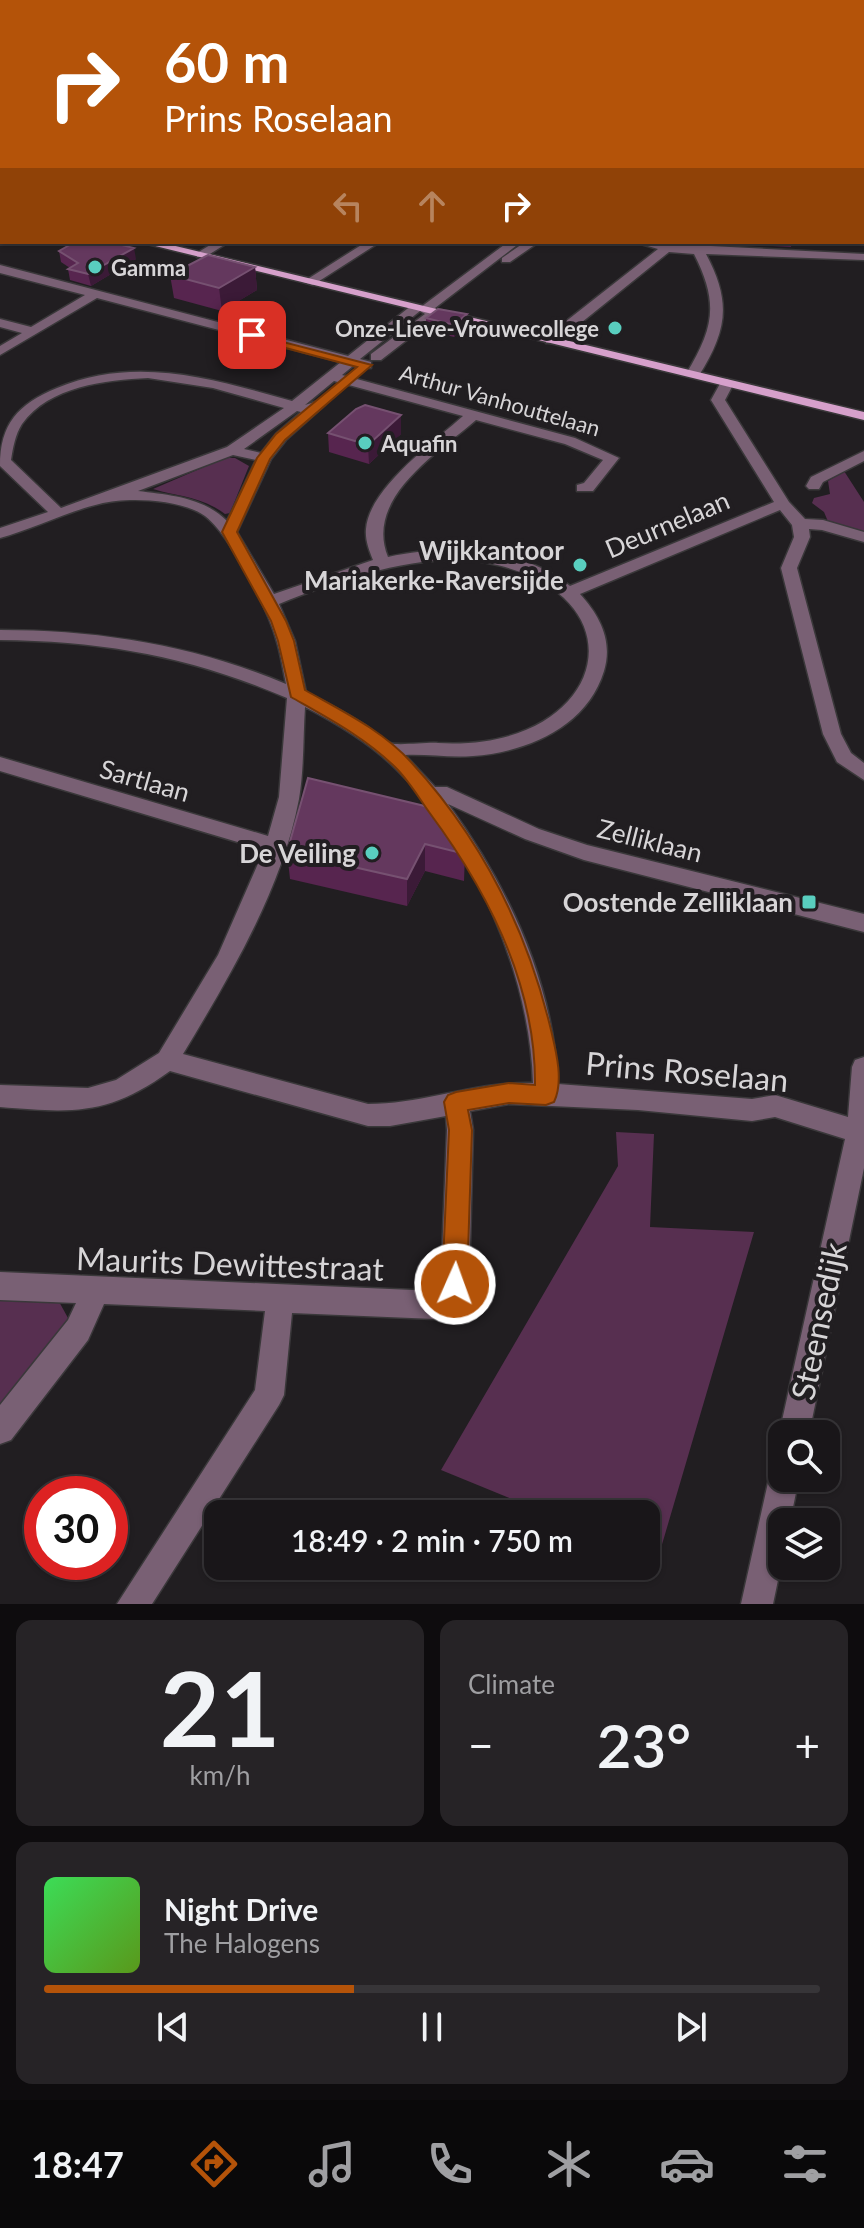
<!DOCTYPE html>
<meta charset="utf-8">
<style>
:root{--surface:#191619;--page:#262326;--text:#f1f3f6;--muted:#9f9fa2;--line:#373538;--accent:#b45309}
body{margin:0;font-family:Lato,sans-serif;background:var(--page);color:var(--text);height:100vh;display:flex;flex-direction:column;font-size:30px;white-space:nowrap}
*{box-sizing:border-box;margin:0}
p{font-size:26px;color:var(--muted)}
.icon{flex:none;width:44px;height:44px;fill:none;stroke:currentColor;stroke-width:2;stroke-linecap:round;stroke-linejoin:round}
.map{position:relative;height:1604px;overflow:hidden}
.details{display:flex;flex-direction:column;gap:16px;padding:16px;background:#0e0c0e;flex:1}
.details>*{flex:none}
.top-card{position:absolute;left:0px;top:0px;width:864px;height:244px;box-shadow:0 2px 6px #0004,0 0 0 2px var(--line);background:#b45309;color:#fff;overflow:hidden}
.fabs{position:absolute;left:768px;top:1420px;display:grid;gap:16px}
.fabs a{display:grid;place-items:center;width:72px;height:72px;border-radius:16px;background:var(--surface);box-shadow:0 2px 6px #0004,0 0 0 2px var(--line);font-size:40px}
.speed{position:absolute;left:24px;top:1476px;display:flex;gap:16px;font-size:40px;font-weight:700;text-align:center}
.speed>*{display:grid;place-content:center;width:104px;height:104px;border-radius:50%;background:var(--surface);box-shadow:0 2px 6px #0004,0 0 0 2px var(--line);line-height:1}
.speed .limit{border:12px solid #d22;background:#fff;color:#111}
.pin{position:absolute;display:grid;place-items:center;width:68px;height:68px;color:#fff;margin:-34px;border-radius:16px;box-shadow:0 4px 12px #0006}
.me{position:absolute;width:88px;margin:-44px;rotate:2deg;stroke-linejoin:round;filter:drop-shadow(0 0 6px #0008)}
.turn{display:flex;align-items:center;gap:28px;height:168px;padding:0 32px;font-size:36px}
.turn .icon{width:104px;height:104px;stroke-width:2.5}
.turn b{display:block;font-size:56px;line-height:68px}
.lanes{display:flex;align-items:center;height:76px;padding:0 32px;background:#0003;justify-content:center;gap:40px;direction:ltr}
.lanes .off{opacity:.35}
.big{font-size:60px;font-weight:600;line-height:1.1}
.details .tile{flex:1;display:flex;flex-direction:column;justify-content:center;gap:12px;min-width:0;padding:0 28px;border-radius:16px;background:var(--page)}
.details .dial{align-items:center;gap:0}
.dial b{font-size:104px;line-height:1}
.song{display:flex;align-items:center;gap:24px}
.cover{width:96px;height:96px;border-radius:12px;background:linear-gradient(135deg,hsl(130 70% 55%),hsl(90 70% 35%))}
.played{height:8px;border-radius:4px;background:linear-gradient(90deg,var(--accent) 40%,var(--line) 40%)}
.keys{display:flex;justify-content:space-around;direction:ltr}
.heat{display:flex;justify-content:space-between;align-items:center;font-size:44px;direction:ltr}
.details .tiles{flex:1;display:grid;gap:16px;grid-template-columns:1fr 1fr}
.tile:last-child{grid-column:span 2}
.trip{position:absolute;left:204px;top:1500px;width:456px;height:80px;border-radius:16px;background:var(--surface);box-shadow:0 2px 6px #0004,0 0 0 2px var(--line);font-weight:600;line-height:80px;text-align:center}
.tabs{display:flex;height:128px;justify-content:space-around;align-items:center;background:#0a090a;color:var(--muted)}
.tabs .icon{width:56px;height:56px}
.tabs .active{color:var(--accent)}
.tabs b{font-size:36px;color:var(--text)}
.map>svg:first-child{display:block}
</style>
<div class="map">
<svg width="864" height="1604" viewBox="0 0 864 1604">
<rect width="100%" height="100%" fill="#211e21"/>
<path fill="#572f50" d="M225,458H235L249,466L230,513L225,514C201,496 179,497 153,489Z
M844,471L864,502V533L829,524L824,512L812,503L814,498L830,494L828,481Z
M616,1132L654,1134L650,1227L754,1232L653,1575L638,1566H646V1514H548L441,1470L618,1166Z
M0,1293L57,1298L68,1318V1330L0,1417Z"/>
<path fill="#190016" stroke="#524050" stroke-width="2" d="M167,0H864V95L862,2Z"/>
<g fill="none" stroke-linecap="round" stroke-linejoin="round">
<g stroke="#3a383a" stroke-width="3">
<path id="minor" d="M0,11H2V15H0Z
M0,72H2V78H0Z
M0,87L2,88V94L0,93Z
M0,119L2,120V126L0,125Z
M862,128H864V134H862Z
M0,140H2V146H0Z
M0,155H2V162H0Z
M862,158H864V165H862Z
M0,199H2L0,206Z
M215,242H229L205,257H197V253Z
M366,242H380L313,285L303,282Z
M508,242H521L435,308L441,312L439,315L381,360H371V354L425,314L420,311L360,359L371,362V368L353,366L342,375L575,438L619,458L593,491H577V485L584,483L603,460L565,444L476,420C438,453 364,498 388,557C448,544 520,546 570,586L774,502L711,400L722,380L727,379L734,383L725,400L789,502L805,519L823,520L864,532V542L822,530L809,529L810,537L797,568L841,734L851,753L864,763V780L837,762L823,734L781,568L794,537L792,525L780,510L580,594C600,616 613,641 604,671C587,727 527,752 473,756C450,758 428,754 405,755L435,787H447L539,829L587,845L864,914V932L584,860L525,839L448,804C508,886 553,982 558,1084L752,1099L775,1095L848,1117L852,1067L855,1060L864,1057V1168L809,1434H782V1441L779,1434L845,1139L775,1117L752,1121L638,1110L509,1104L470,1111L473,1130L469,1284L457,1310L435,1319L292,1313L284,1395L279,1405L152,1604H117L255,1390L265,1311L104,1304L88,1340L11,1440L0,1444V1405L68,1320L76,1303L0,1300V1272L435,1291L441,1282L447,1130L446,1116L390,1126H368L170,1071C108,1116 73,1113 0,1107V1085L88,1088L116,1080L159,1053L218,955L264,850L0,771V757L268,836L279,797L287,698C191,657 105,641 0,640V630C99,630 194,645 286,684C283,670 281,655 277,642C268,609 231,536 205,516C184,501 141,498 116,501C83,504 34,529 0,538V528L48,512L0,466C0,424 18,404 57,388C136,355 213,379 292,401L341,362L97,298L0,355V346L22,333L0,327V319L31,327L85,295L0,273V265L348,356L412,305L421,307ZM148,378L213,388L284,408L227,447L61,508L11,460C13,448 15,435 22,424C49,386 106,380 148,378ZM334,381L463,416C434,442 369,488 366,529C365,540 369,550 373,560L274,594L237,532L271,459L286,440L325,405L318,401L305,405ZM297,411L301,412L276,434L261,453L244,449ZM233,455L256,460L227,521C203,497 169,495 138,491ZM459,559C652,576 617,753 438,743C428,742 397,746 390,743C381,739 373,730 365,725C346,713 326,702 306,692L295,641L279,604C338,580 395,561 459,559ZM305,707C338,724 370,743 396,769C474,844 530,975 533,1083C477,1081 424,1104 368,1104L183,1054C230,976 282,889 299,799C304,769 303,737 305,707Z
M525,242H539L510,262H502V258Z
M634,242L864,254V260L706,254C732,303 727,331 698,377L686,374C714,328 719,303 694,254L669,252L556,343H546V337L658,249Z
M864,451V461L823,482L819,489H809L806,486L811,477Z
M782,1464V1478H799L790,1522H782V1561L773,1604H741L769,1478L773,1467Z"/>
</g>
<g stroke="#3a383a" stroke-width="3">
<path id="major" d="M0,0H7L8,2L0,3Z
M862,168H864V174H862Z
M0,204H2V210H0Z
M139,242H159L864,412V420Z"/>
</g>
<use href="#minor" fill="#796074" fill-rule="evenodd"/>
<use href="#major" fill="#d6a0cb" fill-rule="evenodd"/>
<path stroke="#a5a2a5" stroke-width="2" d="M7,0L18,2"/>
</g>
<path fill="#57254f" d="M715,242H792L791,247L716,243Z
M59,251L136,259L91,286L70,280L68,269L70,268L61,262Z
M255,267L257,290L222,311L174,298L170,275Z
M426,318L466,326L454,337L426,330Z
M328,433L401,434L369,464L329,452Z
M308,778L465,854L464,881L425,871L407,906L290,879L287,852Z"/>
<path fill="#3b1a37" d="M134,248L136,259L91,286L88,274Z
M255,267L257,290L222,311L219,288Z
M467,314L466,326L454,337V325Z
M401,415V434L369,464L368,445Z
M425,844V871L407,906V879Z"/>
<path fill="#64385e" stroke="#765171" stroke-width="2" d="M75,242H110L134,248L88,274L68,269L78,263L59,251Z
M208,255L255,267L219,288L170,275Z
M438,309L467,314L454,325L426,318Z
M365,405L401,415L368,445L328,433L356,409Z
M308,778L437,809L465,854L425,844L407,879L287,852Z"/>
<path fill="#b45309" stroke="#753606" stroke-width="2" d="M248,333L372,365L285,440L270,459L237,532L286,621L294,641L305,690C342,711 382,730 411,762C481,838 527,930 551,1030C556,1051 564,1081 554,1102L546,1105L509,1103L468,1110L472,1130L467,1284L463,1293L455,1297L446,1293L442,1284L449,1130L444,1102L448,1095L456,1092L509,1083L535,1085C536,985 487,890 429,812C419,798 409,781 396,768C366,738 328,718 291,697L278,641L271,621L222,532L257,458L276,434L357,367L248,338Z"/>
<g fill="#59cebf" stroke="#211e21" stroke-width="3">
<circle cx="95" cy="267" r="8"/>
<circle cx="615" cy="328" r="8"/>
<circle cx="365" cy="443" r="8"/>
<circle cx="580" cy="565" r="8"/>
<circle cx="372" cy="853" r="8"/>
<rect x="801" y="894" width="16" height="16" rx="4"/>
</g>
<g text-anchor="middle" dominant-baseline="central" stroke-width="8" stroke-linejoin="round" paint-order="stroke">
<g font-size="22" font-weight="bold" fill="#d7d5d7" stroke="#211e21" text-anchor="start">
<text x="111" y="267">Gamma</text>
<text x="599" y="328" text-anchor="end">Onze-Lieve-Vrouwecollege</text>
<text x="381" y="443">Aquafin</text>
</g>
<g font-size="22" fill="#d7d5d7" stroke="#211e21">
<text transform="translate(500 400) rotate(16)">Arthur Vanhouttelaan</text>
</g>
<g font-size="26" fill="#d7d5d7" stroke="#211e21">
<text transform="translate(667 524) rotate(-23)">Deurnelaan</text>
<text transform="translate(145 780) rotate(16)">Sartlaan</text>
<text transform="translate(650 840) rotate(14)">Zelliklaan</text>
</g>
<g font-size="26" font-weight="bold" fill="#d7d5d7" stroke="#211e21" text-anchor="end">
<text x="564" y="550">Wijkkantoor<tspan x="564" dy="30">Mariakerke-Raversijde</tspan></text>
<text x="356" y="853">De Veiling</text>
<text x="793" y="902">Oostende Zelliklaan</text>
</g>
<g font-size="32" fill="#d7d5d7" stroke="#211e21">
<text transform="translate(687 1071) rotate(5)">Prins Roselaan</text>
<text transform="translate(230 1263) rotate(2)">Maurits Dewittestraat</text>
<text transform="translate(818 1321) rotate(-78)">Steensedijk</text>
</g>
</g>
</svg>
<div class="fabs">
<a><svg class="icon" aria-label="search" viewBox="0 0 24 24"><circle cx="10" cy="10" r="6"/><path d="M15 15l6 6"/></svg></a>
<a><svg class="icon" aria-label="layers" viewBox="0 0 24 24"><path d="M12 4l9 5-9 5-9-5zM3 14l9 5 9-5"/></svg></a>
</div>
<div class="speed"><div class="limit">30</div></div>
<div class="pin" style="left:252px;top:335px;background:#d93025"><svg class="icon" aria-label="arrive" viewBox="0 0 24 24"><path d="M6 21V4h12l-3 4 3 4H6"/></svg></div>
<svg class="me" style="left:455px;top:1284px" viewBox="-20 -20 40 40"><circle r="17" fill="#b45309" stroke="#fff" stroke-width="3"/><path d="M0-11L8 9 0 5-8 9z" fill="#fff"/></svg>
<div class="trip">18:49 · 2 min · 750 m</div>
<div class="top-card">
<div class="turn"><svg class="icon" aria-label="right" viewBox="0 0 24 24"><path d="M7 20v-9h11M14 6l5 5-5 5"/></svg><div><b>60 m</b>Prins Roselaan</div></div>
<div class="lanes"><svg class="icon off" aria-label="left" viewBox="0 0 24 24"><path d="M17 20v-9H6M10 6l-5 5 5 5"/></svg><svg class="icon off" aria-label="ahead" viewBox="0 0 24 24"><path d="M12 20V5M6 11l6-6 6 6"/></svg><svg class="icon" aria-label="right" viewBox="0 0 24 24"><path d="M7 20v-9h11M14 6l5 5-5 5"/></svg></div>
</div>
</div>
<section class="details">
<div class="tiles">
<div class="tile dial"><b>21</b><p>km/h</p></div>
<div class="tile"><p>Climate</p>
<div class="heat"><a>−</a><b class="big">23°</b><a>+</a></div>
</div>
<div class="tile">
<div class="song"><i class="cover"></i><div><b>Night Drive</b><p>The Halogens</p></div></div>
<div class="played"></div>
<div class="keys"><svg class="icon" aria-label="previous" viewBox="0 0 24 24"><path d="M18 5L8 12l10 7zM5 5v14"/></svg><svg class="icon" aria-label="pause" viewBox="0 0 24 24"><path d="M8 5v14M16 5v14"/></svg><svg class="icon" aria-label="next" viewBox="0 0 24 24"><path d="M6 5l10 7-10 7zM19 5v14"/></svg></div>
</div>
</div>
</section>
<nav class="tabs">
<b>18:47</b>
<svg class="icon active" aria-label="directions" viewBox="0 0 24 24"><path d="M12 3l9 9-9 9-9-9zM9 14v-3h6M13 9l2 2-2 2"/></svg>
<svg class="icon" aria-label="music" viewBox="0 0 24 24"><path d="M9 18V5l10-2v13"/><circle cx="6" cy="18" r="3"/><circle cx="16" cy="16" r="3"/></svg>
<svg class="icon" aria-label="phone" viewBox="0 0 24 24"><path d="M5 4h4l2 5-3 2q2 4 5 5l2-3 5 2v4C11 20 4 13 5 4z"/></svg>
<svg class="icon" aria-label="climate" viewBox="0 0 24 24"><path d="M12 3v18M4 7l16 10M4 17L20 7"/></svg>
<svg class="icon" aria-label="car" viewBox="0 0 24 24"><path d="M5 17H2v-5l4-1 3-4h7l3 4 3 1v5h-3M9 17h6M6 11h13"/><circle cx="7" cy="17" r="2"/><circle cx="17" cy="17" r="2"/></svg>
<svg class="icon" aria-label="filters" viewBox="0 0 24 24"><path d="M4 7h16M4 17h16"/><circle cx="9" cy="7" r="2"/><circle cx="15" cy="17" r="2"/></svg>
</nav>
